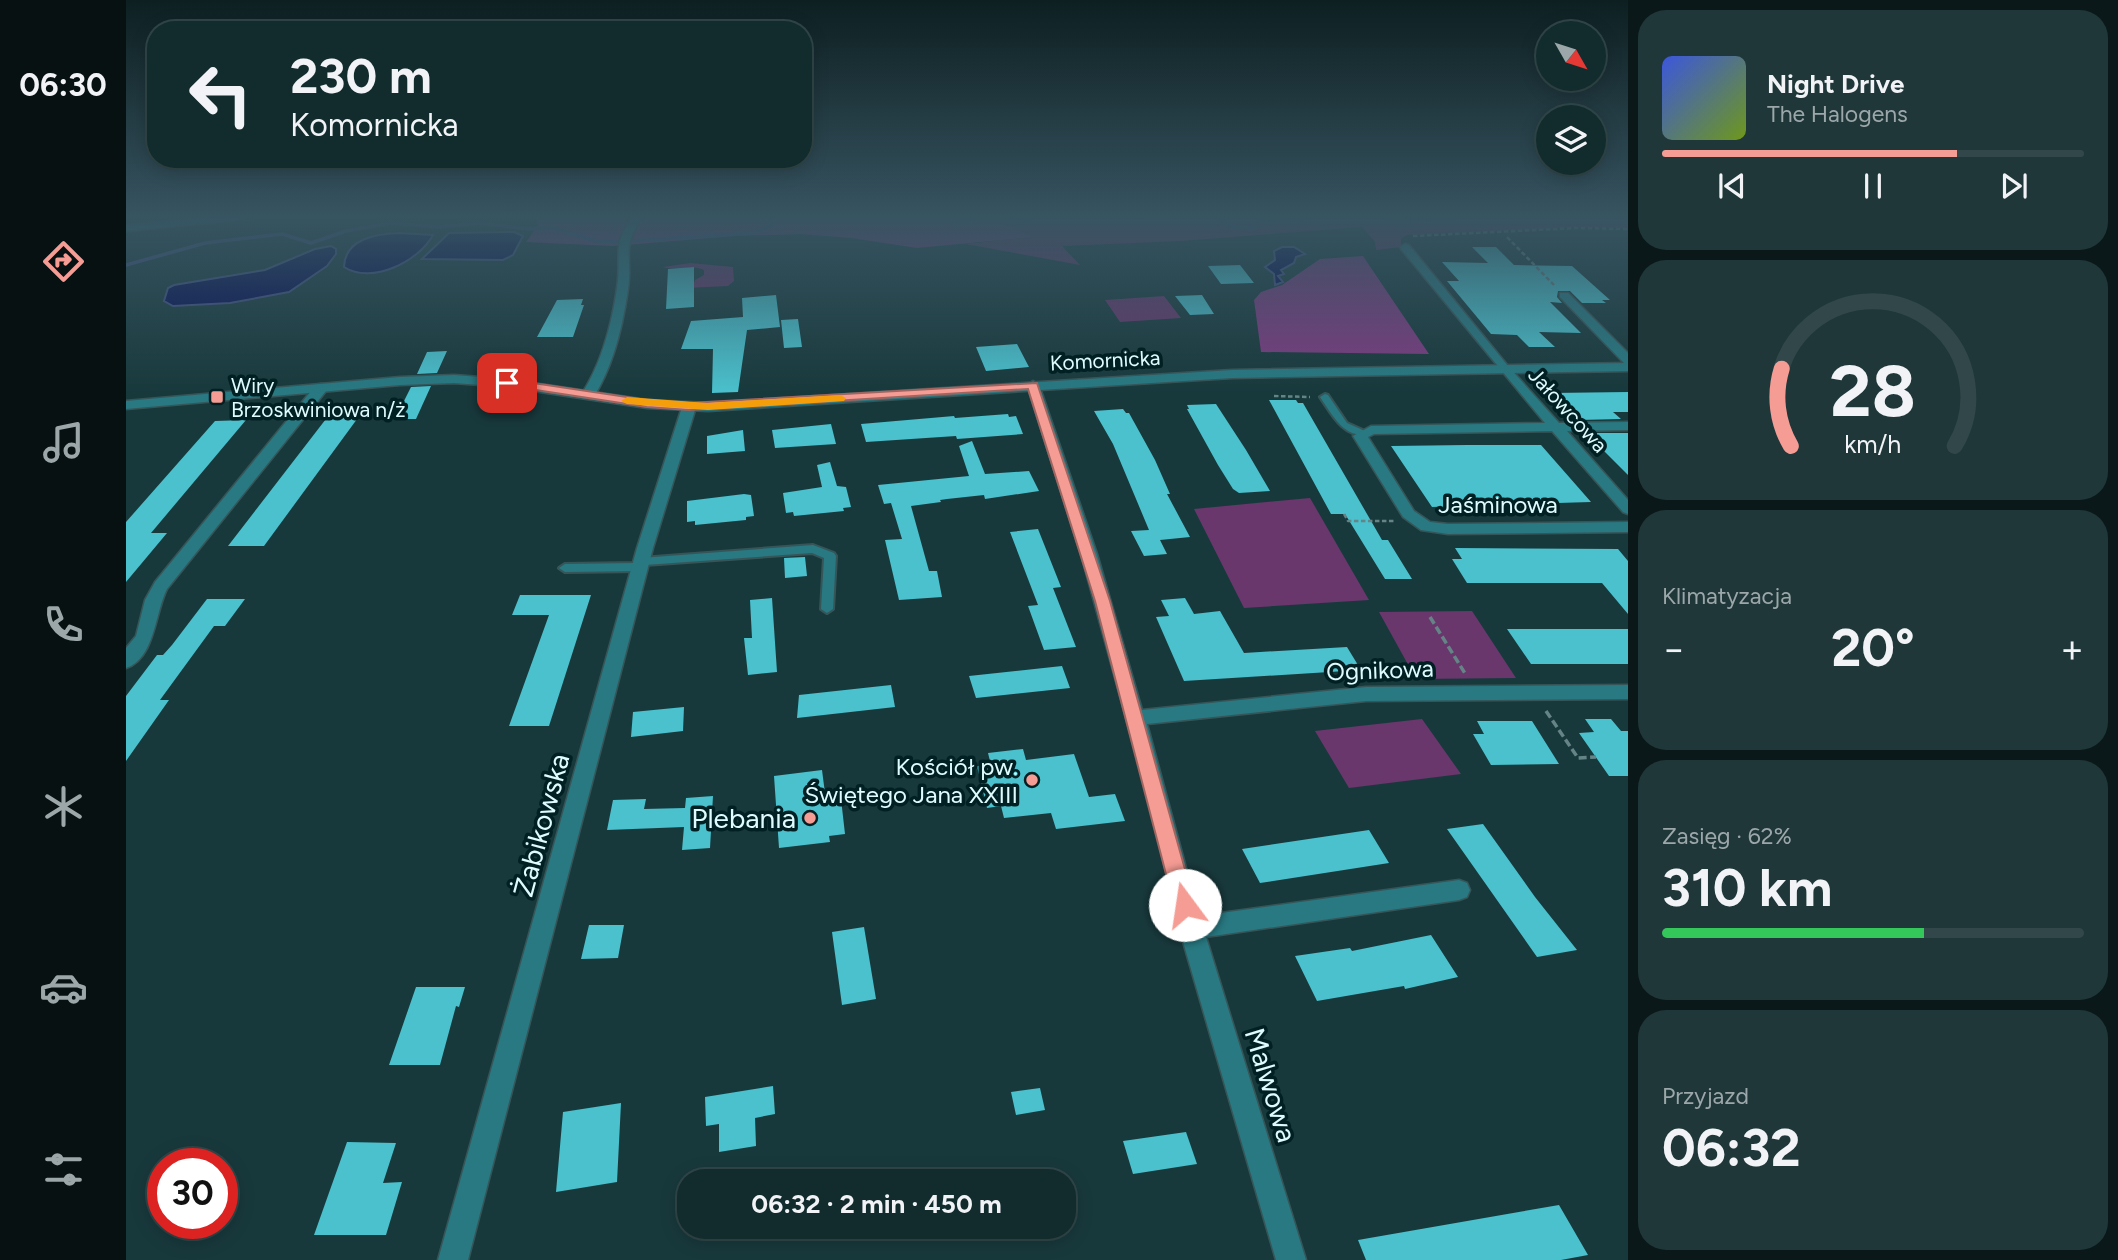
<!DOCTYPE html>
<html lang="pl">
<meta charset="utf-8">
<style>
:root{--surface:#122b2d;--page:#1f3739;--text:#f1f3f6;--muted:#9ca7aa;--line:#314749;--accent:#f59c94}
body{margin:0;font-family:Figtree,sans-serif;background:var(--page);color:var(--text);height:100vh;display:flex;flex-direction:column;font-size:26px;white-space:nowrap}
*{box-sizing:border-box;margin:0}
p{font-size:23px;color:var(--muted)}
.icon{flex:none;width:38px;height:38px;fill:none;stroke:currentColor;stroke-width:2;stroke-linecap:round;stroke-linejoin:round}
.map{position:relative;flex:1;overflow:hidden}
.panel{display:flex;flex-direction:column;gap:10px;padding:10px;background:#0a1819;width:490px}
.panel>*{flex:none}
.top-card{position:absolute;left:21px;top:21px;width:665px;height:147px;border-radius:28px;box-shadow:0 4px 18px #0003,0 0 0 2px var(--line);background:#122b2d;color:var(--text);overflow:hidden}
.needle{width:46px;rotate:129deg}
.fabs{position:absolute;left:1410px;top:21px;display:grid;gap:14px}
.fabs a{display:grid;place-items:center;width:70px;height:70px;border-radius:50%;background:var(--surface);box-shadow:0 4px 18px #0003,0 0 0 2px var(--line);font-size:35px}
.speed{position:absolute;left:21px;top:1148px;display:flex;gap:14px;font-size:35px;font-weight:700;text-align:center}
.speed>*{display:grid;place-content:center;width:91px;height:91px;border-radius:50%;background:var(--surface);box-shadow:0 4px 18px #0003,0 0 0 2px var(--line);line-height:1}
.speed .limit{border:10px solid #d22;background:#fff;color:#111}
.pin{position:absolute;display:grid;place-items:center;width:60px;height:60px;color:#fff;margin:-30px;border-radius:14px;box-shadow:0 4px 10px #0006}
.me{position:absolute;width:77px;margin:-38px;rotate:346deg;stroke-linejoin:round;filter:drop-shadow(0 0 5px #0008)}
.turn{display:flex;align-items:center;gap:24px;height:147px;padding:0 28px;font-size:32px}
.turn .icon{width:91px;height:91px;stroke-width:2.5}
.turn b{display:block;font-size:49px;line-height:60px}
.big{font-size:52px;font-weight:700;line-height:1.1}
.panel .widget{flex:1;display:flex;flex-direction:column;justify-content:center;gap:10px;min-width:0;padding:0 24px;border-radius:28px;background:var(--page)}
.panel .dial{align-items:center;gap:0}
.dial svg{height:182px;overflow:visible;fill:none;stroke:var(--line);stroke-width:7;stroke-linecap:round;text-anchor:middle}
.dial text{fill:var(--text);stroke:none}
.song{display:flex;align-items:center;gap:21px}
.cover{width:84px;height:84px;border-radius:10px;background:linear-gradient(135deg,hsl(230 70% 55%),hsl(80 70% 35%))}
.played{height:7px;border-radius:4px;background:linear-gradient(90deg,var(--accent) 70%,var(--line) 70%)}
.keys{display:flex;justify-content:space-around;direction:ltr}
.heat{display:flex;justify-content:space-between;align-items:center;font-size:38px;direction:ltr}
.charge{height:10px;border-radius:5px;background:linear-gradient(90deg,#34c759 62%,var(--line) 0)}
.trip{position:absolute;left:551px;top:1169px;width:399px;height:70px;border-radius:28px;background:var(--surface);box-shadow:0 4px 18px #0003,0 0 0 2px var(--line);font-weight:700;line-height:70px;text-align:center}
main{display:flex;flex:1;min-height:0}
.tabs{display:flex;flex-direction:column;width:126px;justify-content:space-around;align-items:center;background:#071112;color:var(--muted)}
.tabs .icon{width:49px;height:49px}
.tabs .selected{color:var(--accent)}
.tabs b{font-size:32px;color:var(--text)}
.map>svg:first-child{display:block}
</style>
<main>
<nav class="tabs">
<b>06:30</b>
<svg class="icon selected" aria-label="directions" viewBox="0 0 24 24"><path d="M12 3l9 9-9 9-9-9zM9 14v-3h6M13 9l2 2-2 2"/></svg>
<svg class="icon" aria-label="music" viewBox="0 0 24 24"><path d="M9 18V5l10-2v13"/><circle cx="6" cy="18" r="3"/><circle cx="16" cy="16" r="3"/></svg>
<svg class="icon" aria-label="phone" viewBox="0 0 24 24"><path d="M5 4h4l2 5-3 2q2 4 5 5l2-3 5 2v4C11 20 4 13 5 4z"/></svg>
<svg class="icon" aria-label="climate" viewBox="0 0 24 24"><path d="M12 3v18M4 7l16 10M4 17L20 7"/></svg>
<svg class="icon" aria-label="car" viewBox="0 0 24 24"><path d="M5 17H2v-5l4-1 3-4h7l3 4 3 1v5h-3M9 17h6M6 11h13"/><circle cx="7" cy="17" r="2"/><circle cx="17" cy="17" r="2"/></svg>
<svg class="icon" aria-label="filters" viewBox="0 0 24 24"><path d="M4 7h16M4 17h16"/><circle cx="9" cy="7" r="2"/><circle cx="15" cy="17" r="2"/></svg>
</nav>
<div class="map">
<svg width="1502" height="1260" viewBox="0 0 1502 1260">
<rect width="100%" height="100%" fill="#18393c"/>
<path fill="#69376c" d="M861,217H1502V228L1456,227L1281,235L1275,239V247L1250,250L1249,242L1236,227L1055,241L936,246L954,265L840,244L906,237Z
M564,263L607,267L608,281L602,286L560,288V284L568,283L569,280L578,275V270C565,264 550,271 537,267Z
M1038,296L1055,318L994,322L979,300Z
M1184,498L1243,600L1118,608L1068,509Z
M1346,611L1390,678L1290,679L1253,612Z
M1296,719L1335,774L1223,788L1189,731Z"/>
<path fill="#7e3b82" d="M409,217H501L500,222L511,223L519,217H861L907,237L791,248L725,238L674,234L608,236L487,246L400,242L412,225Z
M1237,256L1303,354L1135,352L1128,300L1135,292L1156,285L1194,259Z"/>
<path fill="#010754" stroke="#445087" stroke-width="2" d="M388,232L397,236L387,255L377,260L296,259L323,233Z
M273,233L307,235C293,261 246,285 218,267C219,238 251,234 273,233Z
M205,246L210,249V254L201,266L163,292L104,303L47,306L38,301L42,288L48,285L139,270L189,249Z
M1156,247H1168L1179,254L1170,257L1168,263L1155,270L1158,274L1152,276L1157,282L1149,285L1148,274L1139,267L1149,260L1148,251Z"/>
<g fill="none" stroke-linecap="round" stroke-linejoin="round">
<path stroke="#445087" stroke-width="3.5" d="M819,217L820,222L830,223L859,218L898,222L904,221V217
M1015,217H1039
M1100,217L1097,222C1107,229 1117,229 1129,227L1135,219L1174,221L1178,220L1177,217
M1257,217L1285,221L1325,220L1328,219L1326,217
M0,265L79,243L156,234L185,243L220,231L264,223L313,227L352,223L402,229L427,228L470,241L489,242L627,233L646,226L645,217"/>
</g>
<path fill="#4ac1cd" d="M1346,247H1370L1388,265L1446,266L1484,300H1476L1480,303H1456L1444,291H1432L1431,297L1436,303L1424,302L1455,333L1413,332L1429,347H1403L1391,335L1365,334L1321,281H1333L1316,262L1362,263Z
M1114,265L1128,283L1095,284L1082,266Z
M568,267V307L540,309L542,269Z
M650,295L654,327L621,330L612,392L586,393L587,349H555L565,321L617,317L616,298Z
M1076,295L1088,314L1064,315L1049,296Z
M457,299L455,305H458L447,337H411L431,300Z
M672,319L676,347L658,348L655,320Z
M891,344L903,367L860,371L850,347Z
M321,351L311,373L291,374L301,352Z
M305,386L290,419H269L285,387Z
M1502,392V412H1487L1495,419L1452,420L1425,393Z
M1143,400H1170L1172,403H1177L1256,540H1262L1286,579H1259L1219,514H1205Z
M1090,404L1120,450L1144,491L1113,493L1107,489L1092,465L1061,409H1063L1061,405Z
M997,409L1000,413H1003L1029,460L1044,494H1041L1064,537L1034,540L1041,554L1018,556L1005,531L1023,530L987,444L968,411Z
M882,414L883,417L890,416L897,434L831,439L830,436L740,442L735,424L828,416L829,418Z
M203,415H234L138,546H102Z
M120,420L25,533H41L0,582V522L89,421Z
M705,424L710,444L649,448L646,430Z
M617,430L619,451L581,454V436Z
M1466,433H1502V475L1471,444H1476Z
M846,441L859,474L903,471L913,491L859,499L858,495L821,499L814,500L815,502L785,506L803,571H811L816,597L773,600L759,540L776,539L765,503L758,504L752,485L843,476L833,446Z
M1341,445H1415L1465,502L1306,507L1265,446Z
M704,462L711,486L720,487L725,507L717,508L718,511L668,516L667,512L660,513L657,493L696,487L691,465Z
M618,494L625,495L628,516L620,517V520L569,525V521L561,522V501Z
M912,529L935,587L927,588L950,647L918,650L902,606L912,605L884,532Z
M1329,548L1492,549L1502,561V614L1476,583H1341L1326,559H1336Z
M679,557L681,576L659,578L658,558Z
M394,595H465L423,726H383L423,615H386Z
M646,598L651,672L622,675L618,638H626L624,600Z
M1059,598L1068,614L1094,611L1118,653L1221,647L1235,670L1058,681L1030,617L1043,616L1035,600Z
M81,599H119L99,626H88L34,700H43L0,761V696L31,655H37L46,645Z
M1381,629H1502V664H1405Z
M936,666L944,688L850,698L843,676Z
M765,685L769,707L671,718L673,695Z
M558,707L557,731L505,737L507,712Z
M1459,719H1485L1495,731H1502V776H1483L1453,733L1468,732Z
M1351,721H1406L1433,764L1365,765L1347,734H1358Z
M897,749L900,760L948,754L963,797L989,794L999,821L930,829L925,813L878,818L875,806L861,808L851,766L865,765L862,753Z
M696,770L700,801L715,799L719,834L703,836L704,842L653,848L648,776Z
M587,796L584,848L556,850L558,827L481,830L487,800L520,799L518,809L559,808L560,798Z
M1357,824L1409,897L1451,950L1411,957L1321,829Z
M1243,830L1263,863L1134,883L1116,849Z
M463,925H498L492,958L455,959Z
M738,927L750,999L716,1005L706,932Z
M1305,935L1332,977L1279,989L1278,986L1191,1001L1169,956L1224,948L1226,951Z
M290,987H339L333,1007L330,1006L314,1065H263Z
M647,1086L649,1114L629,1118L630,1146L593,1152V1124L580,1126L579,1097Z
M914,1088L919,1110L890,1115L885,1092Z
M495,1103L491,1182L430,1192L437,1112Z
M1060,1132L1071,1164L1007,1174L997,1141Z
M221,1142L270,1143L257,1183L276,1182L260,1235H188Z
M1433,1205L1462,1255L1435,1260H1240L1232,1240Z"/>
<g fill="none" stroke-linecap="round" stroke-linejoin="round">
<g stroke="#365558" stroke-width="4">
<path id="service" d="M1199,394L1202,395L1221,423L1239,431V435C1216,436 1206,414 1194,397Z
M687,545L708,553L710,556L707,609L701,613L695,609L698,558L686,553L519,565L518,570L514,571L439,572L433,568L439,564L510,563L511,559L515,558Z"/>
</g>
<g stroke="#365558" stroke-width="3">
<path id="minor" d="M86,217H118L113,220L0,231V225Z
M507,217H517C494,249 507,256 502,289C497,325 487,367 467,398H457L455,395C475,365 486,323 491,288C496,257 485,244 507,217Z
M1279,244L1283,245L1382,366L1433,423L1502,422V430L1441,431L1502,500V514L1497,512L1426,431L1248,434L1242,437L1288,511L1304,522L1322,524L1502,522V532L1322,534L1295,530L1277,517L1227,436L1245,426L1419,423L1275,249L1274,247Z
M1434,293H1442L1502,353V364L1498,363L1434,297Z
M907,381L913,385L971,554L1016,710L1240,687L1502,685V699L1240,701L1021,724L1073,916L1333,880L1341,883L1344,890L1341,897L1333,900L1080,937L1180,1260H1150L1053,928L1027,816L955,554L901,385Z
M195,384L200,385V391L41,589C29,612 29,659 0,668V648L10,636L19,600L29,582L190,385Z
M563,403L570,407L527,548L342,1260H312L511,548L556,407Z"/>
</g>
<g stroke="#365558" stroke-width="3">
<path id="tertiary" d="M1502,363V371L1106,378L582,411L521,408L381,387L328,383L274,385L0,409V401L274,377L328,375L381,379L521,400L582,403L1106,370Z"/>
</g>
<path stroke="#658487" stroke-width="2.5" stroke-dasharray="4.5 2.5" stroke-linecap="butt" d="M1287,236L1450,228L1502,229
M1381,237L1428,285
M1148,396L1184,397
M1218,514L1222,521H1268"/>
<path stroke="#658487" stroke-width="3.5" stroke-dasharray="8 3.5" stroke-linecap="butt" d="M1304,617L1340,675
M1420,711L1452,758L1470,757"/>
<use href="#service" fill="#287982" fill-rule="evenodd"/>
<use href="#minor" fill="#287982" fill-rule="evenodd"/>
<use href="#tertiary" fill="#287982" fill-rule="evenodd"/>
</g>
<linearGradient id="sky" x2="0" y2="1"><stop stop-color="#0d1f21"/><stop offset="0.55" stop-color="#375461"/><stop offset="1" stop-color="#375461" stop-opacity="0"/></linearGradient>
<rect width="1502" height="393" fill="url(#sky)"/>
<path fill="#f59c94" stroke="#9f6560" stroke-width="2" d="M381,379L521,400L563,403L911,383L984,601L1069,905L1066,912L1059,915L1051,912L1048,905L969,601L902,389L563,410L521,407L377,385L375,383Z"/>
<path fill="#f59e0b" d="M714,395L720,398L718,401L582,410L501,404L495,401L501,397L582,403Z"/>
<g fill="#f59c94" stroke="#002023" stroke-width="2.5">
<rect x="84" y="390" width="14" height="14" rx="3.5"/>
<circle cx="906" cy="780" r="7"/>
<circle cx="684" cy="818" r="7"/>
</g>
<g text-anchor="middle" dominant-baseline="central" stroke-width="7" stroke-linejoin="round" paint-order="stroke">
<g font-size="21" fill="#dffbfe" stroke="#002023">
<text transform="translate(979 360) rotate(-3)">Komornicka</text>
<text transform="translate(1442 410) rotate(48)">Jałowcowa</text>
</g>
<g font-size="21" fill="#dffbfe" stroke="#002023" text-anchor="start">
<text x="105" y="385">Wiry<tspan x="105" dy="24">Brzoskwiniowa n/ż</tspan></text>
</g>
<g font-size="24" fill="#dffbfe" stroke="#002023">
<text x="1372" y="504">Jaśminowa</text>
<text transform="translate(1254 670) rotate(-2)">Ognikowa</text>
</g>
<g font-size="24" fill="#dffbfe" stroke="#002023" text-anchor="end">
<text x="892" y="766">Kościół pw.<tspan x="892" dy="28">Świętego Jana XXIII</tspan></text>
</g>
<g font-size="28" fill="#dffbfe" stroke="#002023" text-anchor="end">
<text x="670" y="818">Plebania</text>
</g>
<g font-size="28" fill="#dffbfe" stroke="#002023">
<text transform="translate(415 825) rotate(-75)">Żabikowska</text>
<text transform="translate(1145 1085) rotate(73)">Malwowa</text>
</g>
</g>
</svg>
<div class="fabs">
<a><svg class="needle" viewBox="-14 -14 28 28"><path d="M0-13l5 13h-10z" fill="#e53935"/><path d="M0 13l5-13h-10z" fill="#9ca7aa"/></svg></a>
<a><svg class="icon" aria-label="layers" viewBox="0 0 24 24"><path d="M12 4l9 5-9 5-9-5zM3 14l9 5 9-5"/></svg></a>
</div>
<div class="speed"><div class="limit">30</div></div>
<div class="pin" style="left:381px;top:383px;background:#d93025"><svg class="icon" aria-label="arrive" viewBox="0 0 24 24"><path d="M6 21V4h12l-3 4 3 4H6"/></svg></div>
<svg class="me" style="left:1059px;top:905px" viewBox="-20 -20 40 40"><circle r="19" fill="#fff"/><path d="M0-13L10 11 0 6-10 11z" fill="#f59c94"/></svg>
<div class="trip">06:32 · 2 min · 450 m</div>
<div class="top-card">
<div class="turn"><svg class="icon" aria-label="left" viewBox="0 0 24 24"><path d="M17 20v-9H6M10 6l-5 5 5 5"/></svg><div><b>230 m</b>Komornicka</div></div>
</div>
</div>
<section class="panel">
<div class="widget">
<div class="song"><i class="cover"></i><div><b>Night Drive</b><p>The Halogens</p></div></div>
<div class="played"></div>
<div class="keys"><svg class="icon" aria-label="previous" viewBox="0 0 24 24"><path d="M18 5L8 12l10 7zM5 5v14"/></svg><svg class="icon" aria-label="pause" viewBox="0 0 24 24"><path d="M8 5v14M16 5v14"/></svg><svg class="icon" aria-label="next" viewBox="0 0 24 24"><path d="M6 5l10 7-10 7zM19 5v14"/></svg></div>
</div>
<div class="widget dial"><svg viewBox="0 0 100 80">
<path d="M14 69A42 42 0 1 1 86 69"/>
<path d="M14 69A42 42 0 0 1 10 35" stroke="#f59c94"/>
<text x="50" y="56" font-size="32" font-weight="700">28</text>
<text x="50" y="72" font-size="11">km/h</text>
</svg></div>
<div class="widget"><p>Klimatyzacja</p>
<div class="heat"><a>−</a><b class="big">20°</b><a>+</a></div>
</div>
<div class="widget"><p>Zasięg · 62%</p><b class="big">310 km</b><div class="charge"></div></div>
<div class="widget"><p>Przyjazd</p><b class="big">06:32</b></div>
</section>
</main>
